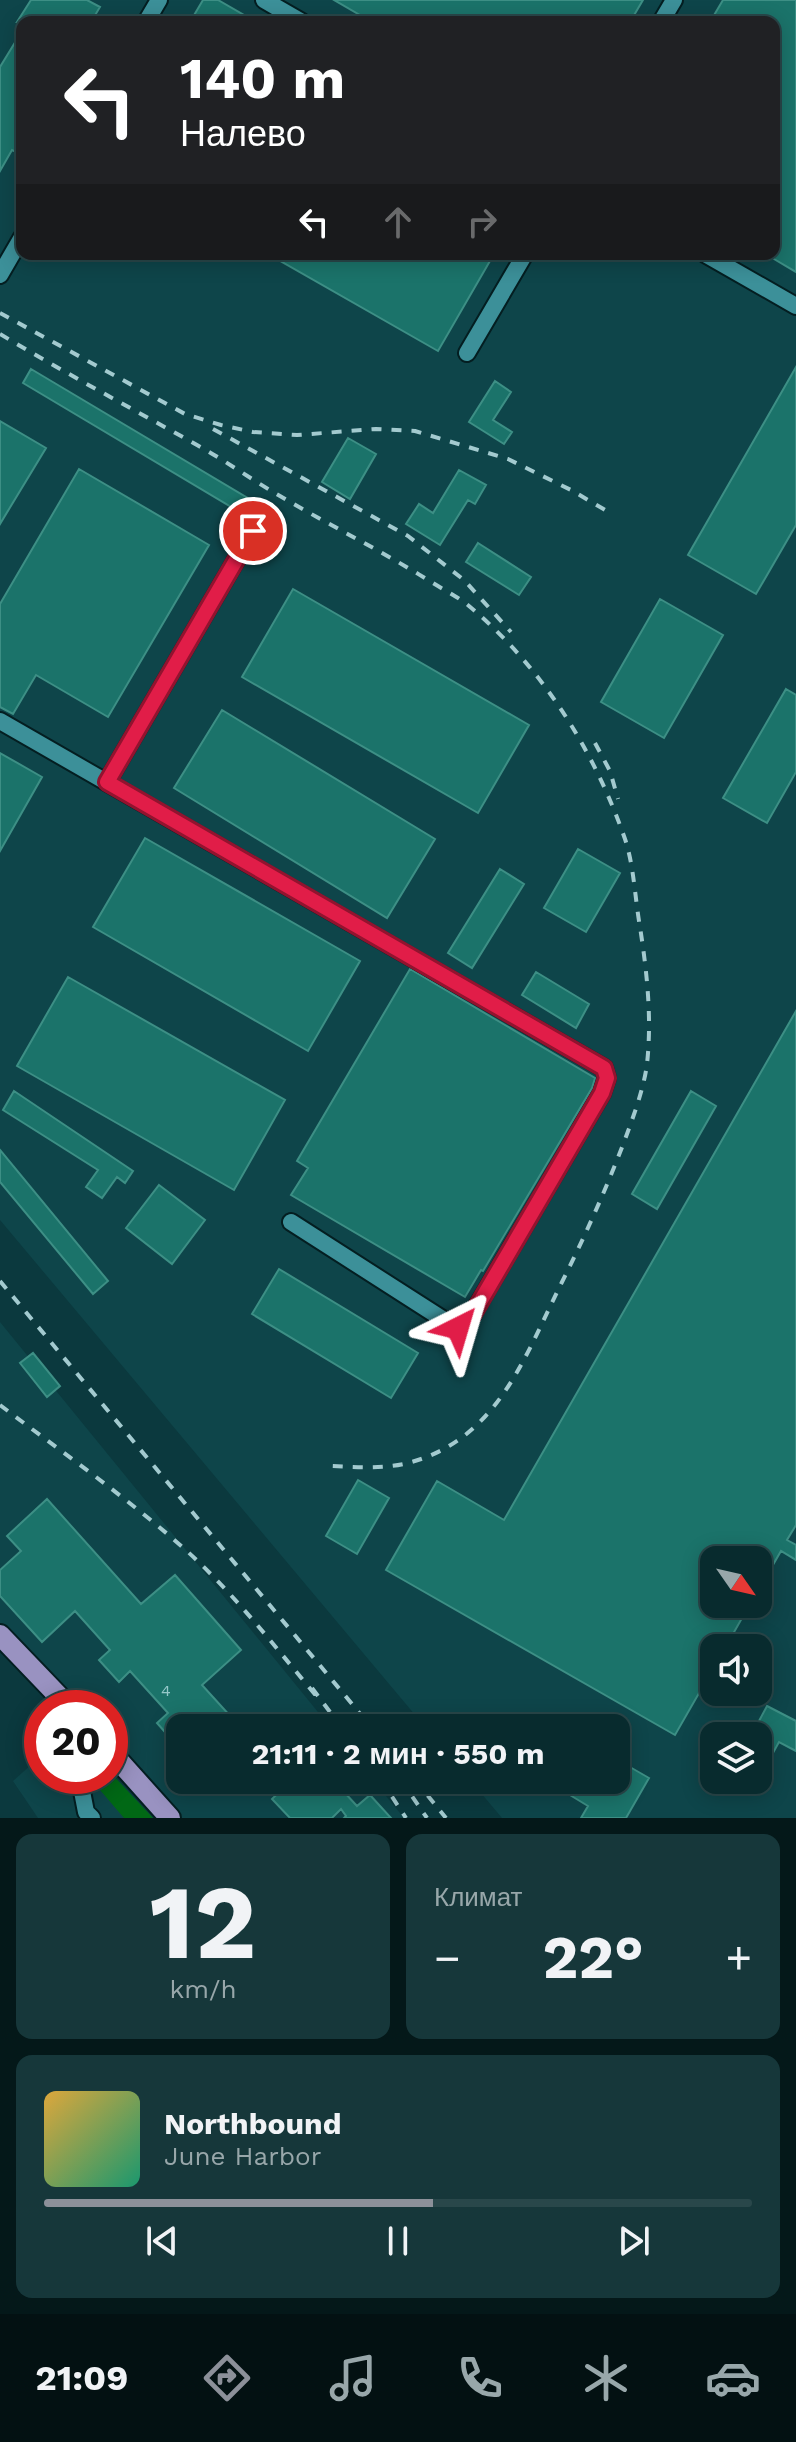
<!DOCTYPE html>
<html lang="ru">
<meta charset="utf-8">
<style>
:root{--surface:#082b2e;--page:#16373a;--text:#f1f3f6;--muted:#98a7aa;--line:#29474a;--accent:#8c9099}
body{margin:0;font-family:"Work Sans",sans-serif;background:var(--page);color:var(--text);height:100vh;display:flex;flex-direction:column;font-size:30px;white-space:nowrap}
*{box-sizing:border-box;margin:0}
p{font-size:26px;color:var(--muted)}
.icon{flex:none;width:44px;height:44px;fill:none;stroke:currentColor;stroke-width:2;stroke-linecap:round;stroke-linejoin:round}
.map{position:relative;height:1818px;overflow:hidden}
.sheet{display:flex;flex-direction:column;gap:16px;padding:16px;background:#041819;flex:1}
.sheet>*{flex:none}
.guide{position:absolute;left:16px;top:16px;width:764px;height:244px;border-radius:16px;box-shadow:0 4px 20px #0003,0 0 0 2px var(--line);background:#202124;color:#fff;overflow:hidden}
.needle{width:52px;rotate:124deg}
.buttons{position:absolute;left:700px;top:1546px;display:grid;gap:16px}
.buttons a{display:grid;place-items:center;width:72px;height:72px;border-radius:16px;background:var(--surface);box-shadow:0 4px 20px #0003,0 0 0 2px var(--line);font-size:40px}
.speed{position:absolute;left:24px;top:1690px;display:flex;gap:16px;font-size:40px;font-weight:700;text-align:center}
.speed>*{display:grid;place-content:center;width:104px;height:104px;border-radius:50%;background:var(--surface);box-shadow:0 4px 20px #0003,0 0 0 2px var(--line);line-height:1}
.speed .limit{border:12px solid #d22;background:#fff;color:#111}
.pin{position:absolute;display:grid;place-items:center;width:68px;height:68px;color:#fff;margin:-34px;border:4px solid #fff;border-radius:50%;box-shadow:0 2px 8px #0007}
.me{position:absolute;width:88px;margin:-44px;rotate:40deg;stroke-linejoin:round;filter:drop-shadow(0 0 6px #0008)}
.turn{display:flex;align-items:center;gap:28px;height:168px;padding:0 32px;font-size:36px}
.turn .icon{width:104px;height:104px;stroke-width:2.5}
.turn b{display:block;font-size:56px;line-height:68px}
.lanes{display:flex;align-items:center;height:76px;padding:0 32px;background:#0003;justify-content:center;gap:40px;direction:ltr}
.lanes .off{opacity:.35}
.big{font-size:60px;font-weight:700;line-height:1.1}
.sheet .card{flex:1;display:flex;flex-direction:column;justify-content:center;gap:12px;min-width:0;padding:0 28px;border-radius:16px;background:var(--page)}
.sheet .dial{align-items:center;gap:0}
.dial b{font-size:104px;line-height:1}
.song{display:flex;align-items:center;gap:24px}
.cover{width:96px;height:96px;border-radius:12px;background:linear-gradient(135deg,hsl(40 70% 55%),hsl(160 70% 35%))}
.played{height:8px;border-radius:4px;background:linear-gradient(90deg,var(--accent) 55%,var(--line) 55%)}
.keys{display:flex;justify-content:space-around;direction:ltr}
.heat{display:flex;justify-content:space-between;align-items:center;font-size:44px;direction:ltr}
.sheet .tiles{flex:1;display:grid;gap:16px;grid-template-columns:1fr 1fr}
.card:last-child{grid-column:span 2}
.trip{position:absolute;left:166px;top:1714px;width:464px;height:80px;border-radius:16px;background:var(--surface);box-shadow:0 4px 20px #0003,0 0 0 2px var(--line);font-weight:700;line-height:80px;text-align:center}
.tabs{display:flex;height:128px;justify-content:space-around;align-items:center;background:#031112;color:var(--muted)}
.tabs .icon{width:56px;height:56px}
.tabs .current{color:var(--accent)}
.tabs b{font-size:36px;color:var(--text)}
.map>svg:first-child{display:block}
</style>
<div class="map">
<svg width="796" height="1818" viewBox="0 0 796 1818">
<rect width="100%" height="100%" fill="#0b393e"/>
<path fill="#0e454a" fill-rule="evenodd" d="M0,0H796V1818H502L470,1780H616V1728H426L0,1220ZM22,22H774V254H22ZM714,1560H758V1604H714ZM714,1648H758V1692H714ZM714,1736H758V1780H714Z
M0,1322L331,1728H180V1780H373L404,1818H177L110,1747V1708H74L0,1629Z
M42,1755V1776H110V1772L153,1818H38L13,1781Z"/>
<path fill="#016815" d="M110,1772L153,1818H124L88,1776H110Z"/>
<path fill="#1b736a" stroke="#3d8f85" stroke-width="2" d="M31,0H87L100,7L91,22H17Z
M203,0H218L256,22H190Z
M334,0H643L630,22H372Z
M723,0H796V272L774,259V22H710Z
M22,31V142L16,152L12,150L0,171V67Z
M268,254H494L438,351Z
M796,367V525L756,594L688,555Z
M31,369L256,503L248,517L23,383Z
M495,381L511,392L493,420L512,432L504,444L469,422Z
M0,421L46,448L0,524Z
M348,438L376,454L350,499L322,482Z
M79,469L209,545L108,717L36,675L13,714L0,707V604Z
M459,470L486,485L475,504L468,500L440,545L406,524L419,504L433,513Z
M478,543L531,577L519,595L466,562Z
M293,589L529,725L478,813L242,677Z
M660,599L723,635L664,738L601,702Z
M786,689L796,695V772L767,823L723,798Z
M222,710L435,839L387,918L174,788Z
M0,753L42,777L0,851Z
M145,838L360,961L308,1051L93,927Z
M578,849L620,873L586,932L544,908Z
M500,869L524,884L472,968L448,953Z
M410,969L595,1078L592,1088L483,1271L481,1270L465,1297L291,1195L308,1168L297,1161Z
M536,972L589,1004L576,1028L522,995Z
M68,977L285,1100L234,1190L17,1066Z
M796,1011V1525L787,1540L796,1545V1560L781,1551L758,1591V1560H714V1604H750L725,1648H714V1667L675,1735L386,1570L437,1481L504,1520Z
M14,1091L133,1171L125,1183L117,1177L102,1198L86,1187L98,1170L3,1110Z
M691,1091L716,1106L657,1209L632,1194Z
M0,1150L108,1281L93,1294L0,1182Z
M159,1185L205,1220L172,1264L126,1228Z
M279,1269L418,1353L391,1398L252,1314Z
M33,1353L60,1386L47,1397L20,1363Z
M358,1480L389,1498L357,1554L326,1536Z
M47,1499L141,1604L175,1575L241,1650L202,1685L232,1718L222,1728H180V1749L157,1723L168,1713L130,1671L119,1682L99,1660L110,1650L75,1611L42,1642L0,1596V1570L21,1551L7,1536Z
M767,1706L796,1721V1751L779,1742L773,1753L758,1745V1736H751Z
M616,1759L649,1778L626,1818H581L588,1806L565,1792L572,1780H616Z
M292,1780H333L357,1806L370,1795L391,1818H344L346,1816L341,1809L332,1818H290L272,1799Z"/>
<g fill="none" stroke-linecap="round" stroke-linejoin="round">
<g stroke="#041e21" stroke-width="20">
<path id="minor" d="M264,0L302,22
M146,22L159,0
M661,22L674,0
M705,254L796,306
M0,275L22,237
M467,353L525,254
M0,721L604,1068L607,1078L602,1093L465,1327L458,1328L444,1320L291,1222
M107,782L253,531
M79,1776L86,1812L92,1818"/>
</g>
<g stroke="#041e21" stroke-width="24">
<path id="major" d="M0,1635L70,1708
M110,1751L170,1818"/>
</g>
<use href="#minor" stroke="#3c9099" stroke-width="16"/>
<use href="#major" stroke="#9992c1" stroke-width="20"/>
<path stroke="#a3cacf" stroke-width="4" stroke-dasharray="10 10" stroke-linecap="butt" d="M0,313L185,414L221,425L253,432L297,435L376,429L415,431L508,459L571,490L612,514
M0,334C65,373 131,408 197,445C226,461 252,480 280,496C329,525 380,550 428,580C442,589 457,596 469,606C542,667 594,750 625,839C634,866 635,899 640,927C647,972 652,1018 647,1064C644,1087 635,1112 627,1134C608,1185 586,1234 562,1282C524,1358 497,1442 404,1464C380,1469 355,1467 331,1466
M213,429L408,536L464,580L511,632
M595,743L610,771L618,799
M0,1281L372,1728
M0,1405C63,1453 129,1499 188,1552C236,1596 276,1648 318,1698
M312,1688L342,1728
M381,1780L406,1818
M401,1780L427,1818
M415,1780L446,1818"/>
</g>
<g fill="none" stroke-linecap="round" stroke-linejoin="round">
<g stroke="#92132f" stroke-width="20">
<path id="route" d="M253,531L107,782L604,1068L607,1078L602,1093L477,1307L465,1327L458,1328"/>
</g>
<use href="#route" stroke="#e11d48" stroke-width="14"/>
</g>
<g text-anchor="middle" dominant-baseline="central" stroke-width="8" stroke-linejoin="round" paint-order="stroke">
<g font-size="16" fill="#95c8c9">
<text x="166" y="1690">4</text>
</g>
</g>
</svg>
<div class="buttons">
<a><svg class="needle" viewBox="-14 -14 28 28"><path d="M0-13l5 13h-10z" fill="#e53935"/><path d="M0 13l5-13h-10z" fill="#98a7aa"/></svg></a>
<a><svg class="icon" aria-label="sound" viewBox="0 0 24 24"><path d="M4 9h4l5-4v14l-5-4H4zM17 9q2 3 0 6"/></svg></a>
<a><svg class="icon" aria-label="layers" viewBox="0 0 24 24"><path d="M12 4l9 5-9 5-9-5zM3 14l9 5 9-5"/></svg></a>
</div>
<div class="speed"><div class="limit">20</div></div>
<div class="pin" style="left:253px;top:531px;background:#d93025"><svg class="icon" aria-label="arrive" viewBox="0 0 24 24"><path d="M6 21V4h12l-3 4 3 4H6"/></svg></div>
<svg class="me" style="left:458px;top:1328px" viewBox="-20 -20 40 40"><path d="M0-17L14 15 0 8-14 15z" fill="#e11d48" stroke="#fff" stroke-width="4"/></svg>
<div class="trip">21:11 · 2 мин · 550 m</div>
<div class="guide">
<div class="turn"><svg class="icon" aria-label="left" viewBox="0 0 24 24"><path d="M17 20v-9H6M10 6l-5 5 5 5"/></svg><div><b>140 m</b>Налево</div></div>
<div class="lanes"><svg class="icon" aria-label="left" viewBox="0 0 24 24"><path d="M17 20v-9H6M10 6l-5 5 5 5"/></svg><svg class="icon off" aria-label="ahead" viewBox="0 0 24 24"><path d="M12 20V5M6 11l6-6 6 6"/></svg><svg class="icon off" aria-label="right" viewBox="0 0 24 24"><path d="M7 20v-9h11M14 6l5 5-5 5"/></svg></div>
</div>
</div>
<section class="sheet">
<div class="tiles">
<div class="card dial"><b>12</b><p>km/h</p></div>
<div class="card"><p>Климат</p>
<div class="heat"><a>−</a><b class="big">22°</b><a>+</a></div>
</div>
<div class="card">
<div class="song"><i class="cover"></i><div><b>Northbound</b><p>June Harbor</p></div></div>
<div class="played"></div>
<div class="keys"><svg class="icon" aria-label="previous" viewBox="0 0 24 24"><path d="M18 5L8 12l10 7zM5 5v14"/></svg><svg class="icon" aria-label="pause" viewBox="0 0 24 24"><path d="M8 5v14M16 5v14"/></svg><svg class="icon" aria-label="next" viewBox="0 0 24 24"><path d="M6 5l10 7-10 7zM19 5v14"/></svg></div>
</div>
</div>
</section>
<nav class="tabs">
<b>21:09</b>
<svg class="icon current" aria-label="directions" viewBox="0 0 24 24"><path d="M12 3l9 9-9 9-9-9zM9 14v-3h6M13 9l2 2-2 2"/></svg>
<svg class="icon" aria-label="music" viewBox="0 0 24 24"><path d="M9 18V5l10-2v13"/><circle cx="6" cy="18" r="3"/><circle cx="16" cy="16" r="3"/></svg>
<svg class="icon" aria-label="phone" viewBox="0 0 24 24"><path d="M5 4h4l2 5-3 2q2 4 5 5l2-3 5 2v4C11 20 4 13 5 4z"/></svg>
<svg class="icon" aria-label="climate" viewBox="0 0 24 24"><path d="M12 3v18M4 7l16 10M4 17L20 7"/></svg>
<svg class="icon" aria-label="car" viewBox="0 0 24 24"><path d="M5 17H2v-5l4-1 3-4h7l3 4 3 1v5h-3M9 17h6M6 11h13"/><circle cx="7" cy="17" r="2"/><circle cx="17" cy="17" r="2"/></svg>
</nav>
